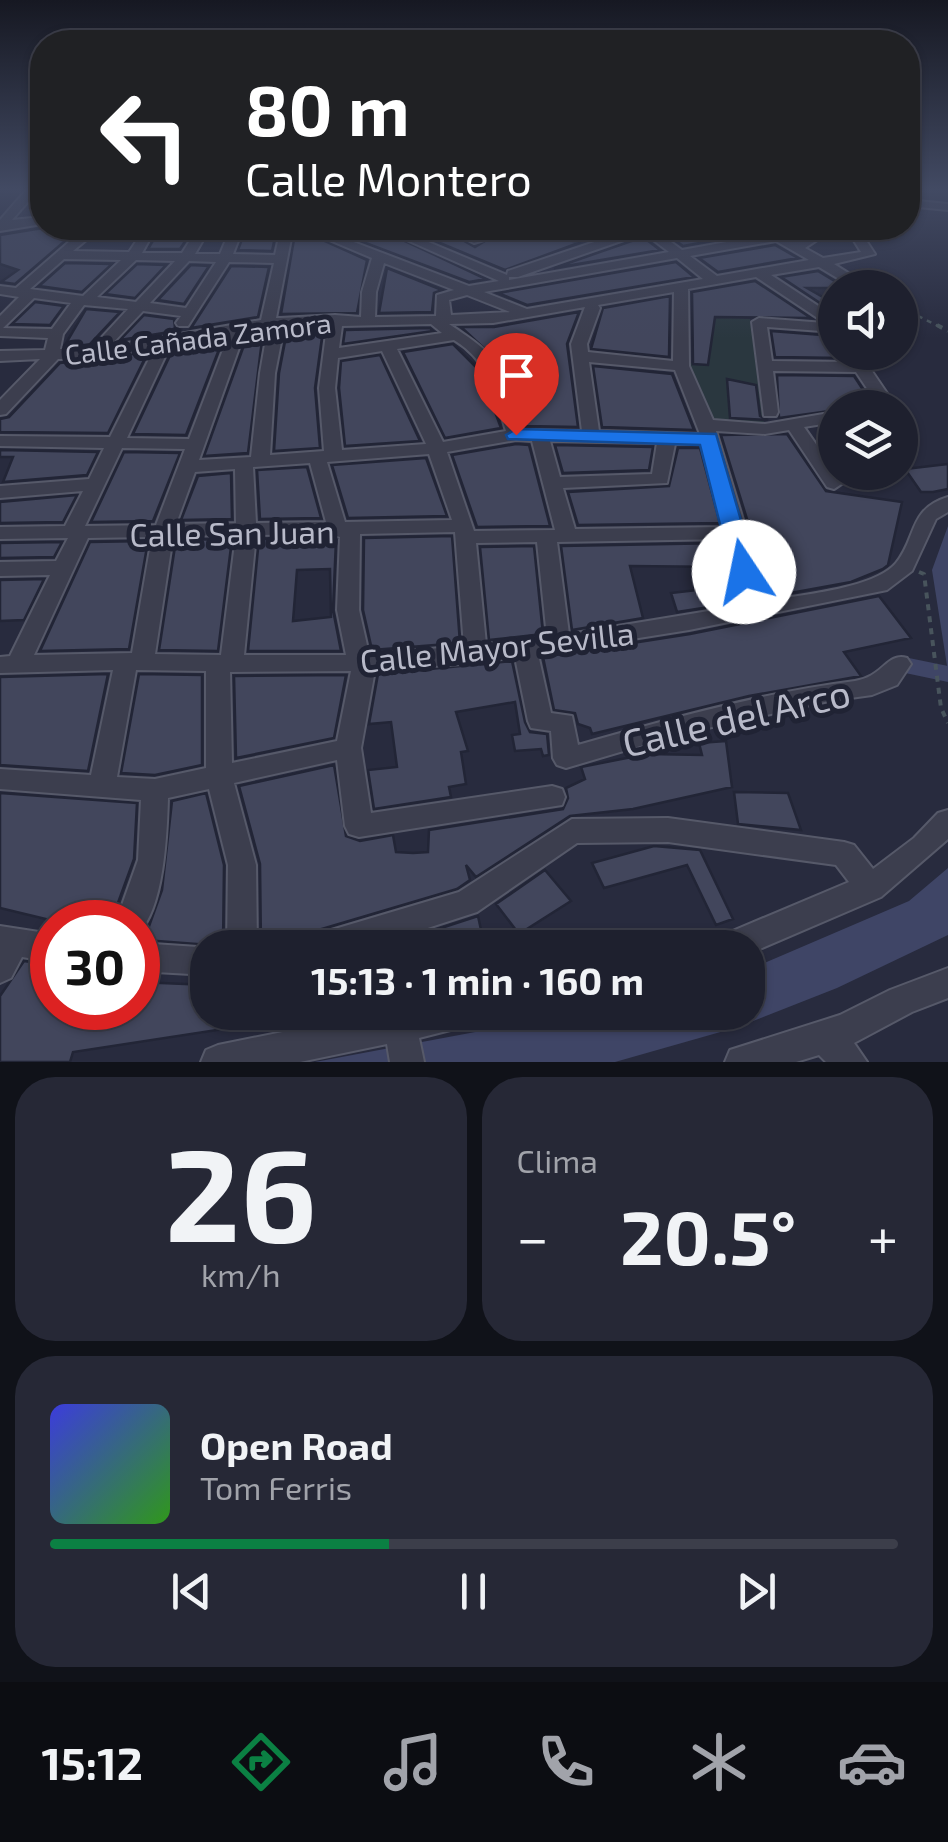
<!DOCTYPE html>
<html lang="es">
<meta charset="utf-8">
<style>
:root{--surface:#1e202e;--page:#262836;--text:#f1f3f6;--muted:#a1a3aa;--line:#3c3e4a;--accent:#0b8043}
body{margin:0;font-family:"Exo 2",sans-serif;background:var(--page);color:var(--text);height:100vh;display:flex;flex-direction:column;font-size:38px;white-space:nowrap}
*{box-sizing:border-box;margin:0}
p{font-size:32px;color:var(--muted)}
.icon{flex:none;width:55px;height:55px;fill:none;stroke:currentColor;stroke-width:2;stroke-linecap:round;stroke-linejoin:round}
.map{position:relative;height:1062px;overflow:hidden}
.drawer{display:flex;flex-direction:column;gap:15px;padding:15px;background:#101219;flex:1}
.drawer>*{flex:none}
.guide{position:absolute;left:30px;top:30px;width:890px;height:210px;border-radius:40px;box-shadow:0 2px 8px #0004,0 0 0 2px var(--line);background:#202124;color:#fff;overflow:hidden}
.buttons{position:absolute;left:818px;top:270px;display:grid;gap:20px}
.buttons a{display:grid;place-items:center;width:100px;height:100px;border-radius:50%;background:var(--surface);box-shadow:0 2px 8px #0004,0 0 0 2px var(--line);font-size:50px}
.speed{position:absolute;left:30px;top:900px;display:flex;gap:20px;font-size:50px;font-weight:700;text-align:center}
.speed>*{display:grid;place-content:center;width:130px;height:130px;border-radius:50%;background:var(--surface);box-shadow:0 2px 8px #0004,0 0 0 2px var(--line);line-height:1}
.speed .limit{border:15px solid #d22;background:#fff;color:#111}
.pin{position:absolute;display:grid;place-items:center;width:85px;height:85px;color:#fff;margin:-102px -42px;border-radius:50% 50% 50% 0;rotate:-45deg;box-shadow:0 0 10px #0007}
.pin .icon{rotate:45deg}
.me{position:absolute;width:110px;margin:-55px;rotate:349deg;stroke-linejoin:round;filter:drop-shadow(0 0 8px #0008)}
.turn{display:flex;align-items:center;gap:35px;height:210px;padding:0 50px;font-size:45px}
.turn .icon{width:130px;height:130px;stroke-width:2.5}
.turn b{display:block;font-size:70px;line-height:85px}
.big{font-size:75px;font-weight:700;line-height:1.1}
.drawer .widget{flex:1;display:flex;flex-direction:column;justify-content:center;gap:15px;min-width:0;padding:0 35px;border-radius:40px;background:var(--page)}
.drawer .dial{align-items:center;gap:0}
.dial b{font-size:130px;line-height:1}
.song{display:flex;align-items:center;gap:30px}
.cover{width:120px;height:120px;border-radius:15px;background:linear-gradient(135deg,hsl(240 70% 55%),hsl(110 70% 35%))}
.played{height:10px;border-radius:5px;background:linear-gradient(90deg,var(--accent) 40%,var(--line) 40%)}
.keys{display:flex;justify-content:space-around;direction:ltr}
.heat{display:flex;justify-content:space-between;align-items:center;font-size:55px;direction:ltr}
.drawer .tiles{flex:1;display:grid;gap:15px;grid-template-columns:1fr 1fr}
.widget:last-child{grid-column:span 2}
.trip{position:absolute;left:190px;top:930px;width:575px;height:100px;border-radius:40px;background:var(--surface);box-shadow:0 2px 8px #0004,0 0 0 2px var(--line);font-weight:700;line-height:100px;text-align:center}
.tab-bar{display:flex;height:160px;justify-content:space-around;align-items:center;background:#0c0d12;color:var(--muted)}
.tab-bar .icon{width:70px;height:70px}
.tab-bar .on{color:var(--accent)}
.tab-bar b{font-size:45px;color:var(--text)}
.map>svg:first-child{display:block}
</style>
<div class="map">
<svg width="948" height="1062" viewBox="0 0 948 1062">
<rect width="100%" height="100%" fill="#282b3e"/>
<path fill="#2a373f" d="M714,317L750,319L764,424L708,421L689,363L708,365Z"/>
<path fill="#3f4566" d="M948,526V672L932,570Z
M948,868V935L837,988L738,1027L615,1062H315L576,1013L748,1012V970L909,901Z"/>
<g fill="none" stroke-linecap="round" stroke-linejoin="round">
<path fill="#3f4566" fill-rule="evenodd" d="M899,656L948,666V682L891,670L887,664L891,658Z"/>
</g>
<path fill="#42465c" stroke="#222536" stroke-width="2.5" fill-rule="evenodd" d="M43,228H80L15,284L1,282L18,270L0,264V235Z
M183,228H194L180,249H148L155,237L174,236Z
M246,228H277L272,251L238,250Z
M296,228L367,260L357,313L281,314Z
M326,228H377L486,279L469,282Z
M404,228H441L475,247L488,239L467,228H549L565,240L581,242L505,270Z
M677,228H731L743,235L683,246L661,230Z
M643,237L660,250L554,268Z
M775,245L798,258L718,272L699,258Z
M676,262L694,277L527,305L498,293Z
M65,263L112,264L82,292L39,286Z
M137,264L166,265L135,298L105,294Z
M191,265L209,266L184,304L158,300Z
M231,266L269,267L258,317L191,328Z
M387,268L442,290L434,293L432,312L379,313Z
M818,271L846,288H807L835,304V313L781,277Z
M755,281L811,318L715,317L708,365L693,364L692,292Z
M670,296L669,357L591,349L603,308Z
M35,302L64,306L50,325L12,324Z
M86,309L120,312L89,345H65Z
M579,312L567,344L578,427L526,426L502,365L461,327H494Z
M144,315L174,319L175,328L182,330L120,340Z
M430,328L433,331L343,344L345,330Z
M323,330L315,388L320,448L274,451L279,373L287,331Z
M771,331L835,336V356L843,358L775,357Z
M263,332L248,453L204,456L248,334Z
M223,339L186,435L133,434L174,347Z
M453,344L480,371L501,428L445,438L403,352Z
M148,352L108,433L0,432V419L9,417L60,363Z
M380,355L420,441L345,446L339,388L341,361Z
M593,366L672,374L694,430L602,427Z
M777,375L854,376L873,405L779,418Z
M727,379L756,385L760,416L768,420L730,418Z
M787,434L826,491L902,502L888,565L883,569L851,582L763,598L751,532L721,435Z
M516,444L529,445L550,526L477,527L452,455Z
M555,445L653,447L649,470L563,473Z
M678,448H700L720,523L578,525L568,492L669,486Z
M0,450L98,452L87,475L3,482L13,457H0Z
M124,452L180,453L153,521L91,522Z
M426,458L447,516L348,518L332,465Z
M948,464V489L933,492H921L905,469Z
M307,467L321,518L260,519L257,470Z
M231,473L232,519L181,520L198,476Z
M77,495L63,522L0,523V502Z
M452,536L460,643L372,650L363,610L364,538Z
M329,538L336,540L333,610L341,651H248L259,539ZM330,569L331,617L293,621L297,570Z
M232,539L218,651L159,650L176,540Z
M148,541L129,649L40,651L90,542Z
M62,542L54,557L0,558V543Z
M725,543L729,567L630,566L643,618L572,630L561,546Z
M534,546L543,634L489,640L480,547Z
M44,579L24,620L0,621V580Z
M732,586L735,603L677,612L671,593Z
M879,596L911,638L844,652L861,676L749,696L592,734L590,728L578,724L575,713L554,710L543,657L690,634Z
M512,661L525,722L530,732L547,734L549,755L543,756L541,749L515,751L512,735L520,734L515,702L456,712L468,751L461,752L466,784L449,787L451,797L374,809L368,770L397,767L391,722L369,724L378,674Z
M108,674L88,771L0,765V677Z
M139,674L202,675V765L155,775L121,773Z
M346,675L334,738L236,758L234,676Z
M726,741L732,787L633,809L570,816L476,877L466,865L470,880L457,889L261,947L260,864L239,786L334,765L346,836L360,841L393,835L396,852L413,853L428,852L429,830L563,809L568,798L566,788L585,779L581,767L647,754L702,755L699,743Z
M734,792L788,793L801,830L738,824Z
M0,793L137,803L134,859L111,922H58L0,908Z
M206,793L224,865L223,946L144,940L162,890L172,801Z
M654,846L700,850L733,919L716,925L687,865L604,888L592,863Z
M545,870L571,901L519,934L496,904Z
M478,916L485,948H380Z
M24,961L52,965V1008H138V982L208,985V1012H276V1021L73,1052L70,1062H0V996Z"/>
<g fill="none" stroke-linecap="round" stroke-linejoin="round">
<g stroke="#565969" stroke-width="4">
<path id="street" d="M27,189H39L12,220L42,217V224L0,231V220Z
M908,200L948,204V210L908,206Z
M85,228H180L174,232L153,233L142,253H182L198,228H210L195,254H220L231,228H243L233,254L275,255L281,228H293L276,318H281L335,315L361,317L362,292L372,258L301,228H317L469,286L499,281L380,228H395L507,275L508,271L636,228H652L682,250L766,235L762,231L767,228L796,242L810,233L812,228H824L820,238L805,248L823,258L861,252L846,228H858L875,254L834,264L872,288H854L819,267L771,275L835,317V332L767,327L772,361L850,362L844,352H859L897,408H880L856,372L773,371L778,412L776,416H764L752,322L759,318L825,323L756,277L688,289L689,366L713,420L765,424L835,412V422L804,427L843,483L834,489L827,487L789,430L765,434L716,431L747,533L760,602C795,595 873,590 896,563C917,538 908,509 948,497V512L936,519L912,571L887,590L689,630L538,654L551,713L572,716L578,745C669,719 761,693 855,681C883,677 887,652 907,658L911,664L897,685L872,695L829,701L681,734L566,768L557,765L553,758L551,731L531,728L528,721L515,657L476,663L375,670L361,748L371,813L552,786L562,789L565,797L562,805L359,837L349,834L345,826L337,760L234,783L256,865L257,948H227L228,865L209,789L168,798C167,833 164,909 138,933V922H116L138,860L141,800L0,789V769L91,775L113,670L0,673V657L10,656L50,575L0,576V562L56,561L68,538L0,539V527L65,526L83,491L0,498V486L89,479L104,448L0,446V436L110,437L155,347L95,358L58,359L6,414L0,415V400L40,359L0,361V351L45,350L48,338L0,336V316L19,297L0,294V286L16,288ZM644,233L669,252L509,280V277H518ZM141,234L129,252L73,251L90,237ZM776,241L809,260L717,276L690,256ZM677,258L703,279L527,309L484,292ZM64,259L121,260L83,296L30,289ZM136,260L175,261L136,302L97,297ZM189,261L216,262L186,308L150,303ZM229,262L274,263L261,320L110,346L143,311L181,316L176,323L178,326H188ZM384,263L454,290L437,295L436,316L375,317L376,292ZM674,292L673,361L588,352L587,344L600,308L598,305ZM467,295L510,312L451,315L449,300ZM34,298L71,303L52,329L3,328ZM84,305L128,309L91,349H60L63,334ZM585,307L571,344L582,431L523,430C504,368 504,360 449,324L493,323ZM431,324L442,333L339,348L342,326ZM327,326L319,388L324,451L270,455L275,373L284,327ZM268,327L260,373L251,457L199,460L245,331ZM229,334L189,439L127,438L171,344ZM454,340C490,362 495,394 506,431L443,442L397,349ZM382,351L426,444L342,450L335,388L338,358ZM589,362L675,370L700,434L599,431ZM516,440L532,441L555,530L474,531L447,452ZM550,441L657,443L652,474L560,477ZM675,444H703L725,527L575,529L563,488L667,483ZM122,448L185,449L156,525L85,526ZM429,454L452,520L345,522L327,462ZM310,463L326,522L256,523L253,467ZM235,469L236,523L176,524L195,472ZM455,532L464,646L369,654L359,610L360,534ZM330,534L340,537L337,610L346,655H244L256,535ZM236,535L221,655L155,654L173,536ZM152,537L132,653L34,655L88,538ZM728,539L739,606L569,634L557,542ZM537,542L547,637L486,644L476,543ZM136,670L206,671V768L155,779L117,777ZM351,671L337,741L232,763L230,672Z
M444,228H459L484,240L474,243Z
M558,228H627L621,232H564Z
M948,810V839L881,897L748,954V948H712L716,938L849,882L836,865L668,842L577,843L477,912L366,948H303L307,938L318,934L459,892L572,819L668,818L844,842L854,845L873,869L914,838L938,813Z
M0,926L52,934V962L22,957L11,978L0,983Z
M138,943L213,948H208V975L138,971Z
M948,968V998L912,1012L854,1043L867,1062H826L819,1055L796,1062H725L730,1050L840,1015L890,990Z
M382,1012H483L478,1023L419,1038L424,1062H390L387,1044L300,1062H201L206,1050L218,1045Z"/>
</g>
<path stroke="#48545c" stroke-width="2.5" stroke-dasharray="5 5" stroke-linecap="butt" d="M900,307L942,328"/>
<path stroke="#48545c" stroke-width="4" stroke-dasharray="6 6" stroke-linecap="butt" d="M937,325L948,331
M919,572L924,574L941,708L948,723"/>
<use href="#street" fill="#3c3e4e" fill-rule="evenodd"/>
</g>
<linearGradient id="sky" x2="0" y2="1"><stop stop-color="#161822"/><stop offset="0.56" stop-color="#424a63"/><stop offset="1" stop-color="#424a63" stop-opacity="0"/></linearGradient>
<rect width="948" height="338" fill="url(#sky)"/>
<path fill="#1a73e8" stroke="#114b97" stroke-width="2.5" d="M516,429L716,434L756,572L744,580L732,572L700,445L508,439L506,435Z"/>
<g text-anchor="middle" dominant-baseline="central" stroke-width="10" stroke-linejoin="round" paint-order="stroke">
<g font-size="28" fill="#b8bac9" stroke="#202334">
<text transform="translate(198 338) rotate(-7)">Calle Cañada Zamora</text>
</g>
<g font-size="32" fill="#b8bac9" stroke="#202334">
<text transform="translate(232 532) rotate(-1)">Calle San Juan</text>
<text transform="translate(497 646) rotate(-6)">Calle Mayor Sevilla</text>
</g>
<g font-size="38" fill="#b8bac9" stroke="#202334">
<text transform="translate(736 717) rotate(-13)">Calle del Arco</text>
</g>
</g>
</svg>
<div class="buttons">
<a><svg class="icon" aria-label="sound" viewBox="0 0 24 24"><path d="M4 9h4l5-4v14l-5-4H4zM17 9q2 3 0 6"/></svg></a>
<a><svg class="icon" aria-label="layers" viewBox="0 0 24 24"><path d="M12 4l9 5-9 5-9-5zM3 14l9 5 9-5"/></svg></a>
</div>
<div class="speed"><div class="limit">30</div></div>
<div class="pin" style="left:516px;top:435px;background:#d93025"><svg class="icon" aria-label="arrive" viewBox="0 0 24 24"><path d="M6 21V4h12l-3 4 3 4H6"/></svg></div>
<svg class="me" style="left:744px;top:572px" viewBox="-20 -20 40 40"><circle r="19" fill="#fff"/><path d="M0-13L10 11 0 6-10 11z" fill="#1a73e8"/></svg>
<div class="trip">15:13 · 1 min · 160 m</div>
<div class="guide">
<div class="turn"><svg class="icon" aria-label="left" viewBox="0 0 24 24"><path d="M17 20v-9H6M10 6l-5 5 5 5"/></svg><div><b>80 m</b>Calle Montero</div></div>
</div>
</div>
<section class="drawer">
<div class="tiles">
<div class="widget dial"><b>26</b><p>km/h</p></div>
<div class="widget"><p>Clima</p>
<div class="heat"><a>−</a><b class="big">20.5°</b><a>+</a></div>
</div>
<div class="widget">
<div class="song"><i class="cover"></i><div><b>Open Road</b><p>Tom Ferris</p></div></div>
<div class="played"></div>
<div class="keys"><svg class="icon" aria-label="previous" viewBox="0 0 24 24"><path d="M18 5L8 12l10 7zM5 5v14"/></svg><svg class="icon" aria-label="pause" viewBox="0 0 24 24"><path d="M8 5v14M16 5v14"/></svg><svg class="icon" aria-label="next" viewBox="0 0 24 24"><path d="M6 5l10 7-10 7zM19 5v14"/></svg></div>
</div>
</div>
</section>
<nav class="tab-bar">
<b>15:12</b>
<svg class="icon on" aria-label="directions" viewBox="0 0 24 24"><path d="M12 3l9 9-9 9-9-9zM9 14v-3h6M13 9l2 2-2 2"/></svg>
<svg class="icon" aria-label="music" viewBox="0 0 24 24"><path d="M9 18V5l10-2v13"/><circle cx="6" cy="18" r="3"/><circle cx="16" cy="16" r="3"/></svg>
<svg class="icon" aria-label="phone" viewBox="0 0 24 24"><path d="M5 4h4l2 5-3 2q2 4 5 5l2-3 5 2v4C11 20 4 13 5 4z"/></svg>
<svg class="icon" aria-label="climate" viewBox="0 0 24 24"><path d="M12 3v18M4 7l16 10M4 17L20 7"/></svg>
<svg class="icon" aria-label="car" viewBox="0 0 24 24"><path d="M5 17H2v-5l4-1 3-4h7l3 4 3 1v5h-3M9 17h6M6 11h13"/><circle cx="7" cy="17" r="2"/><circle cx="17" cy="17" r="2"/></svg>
</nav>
